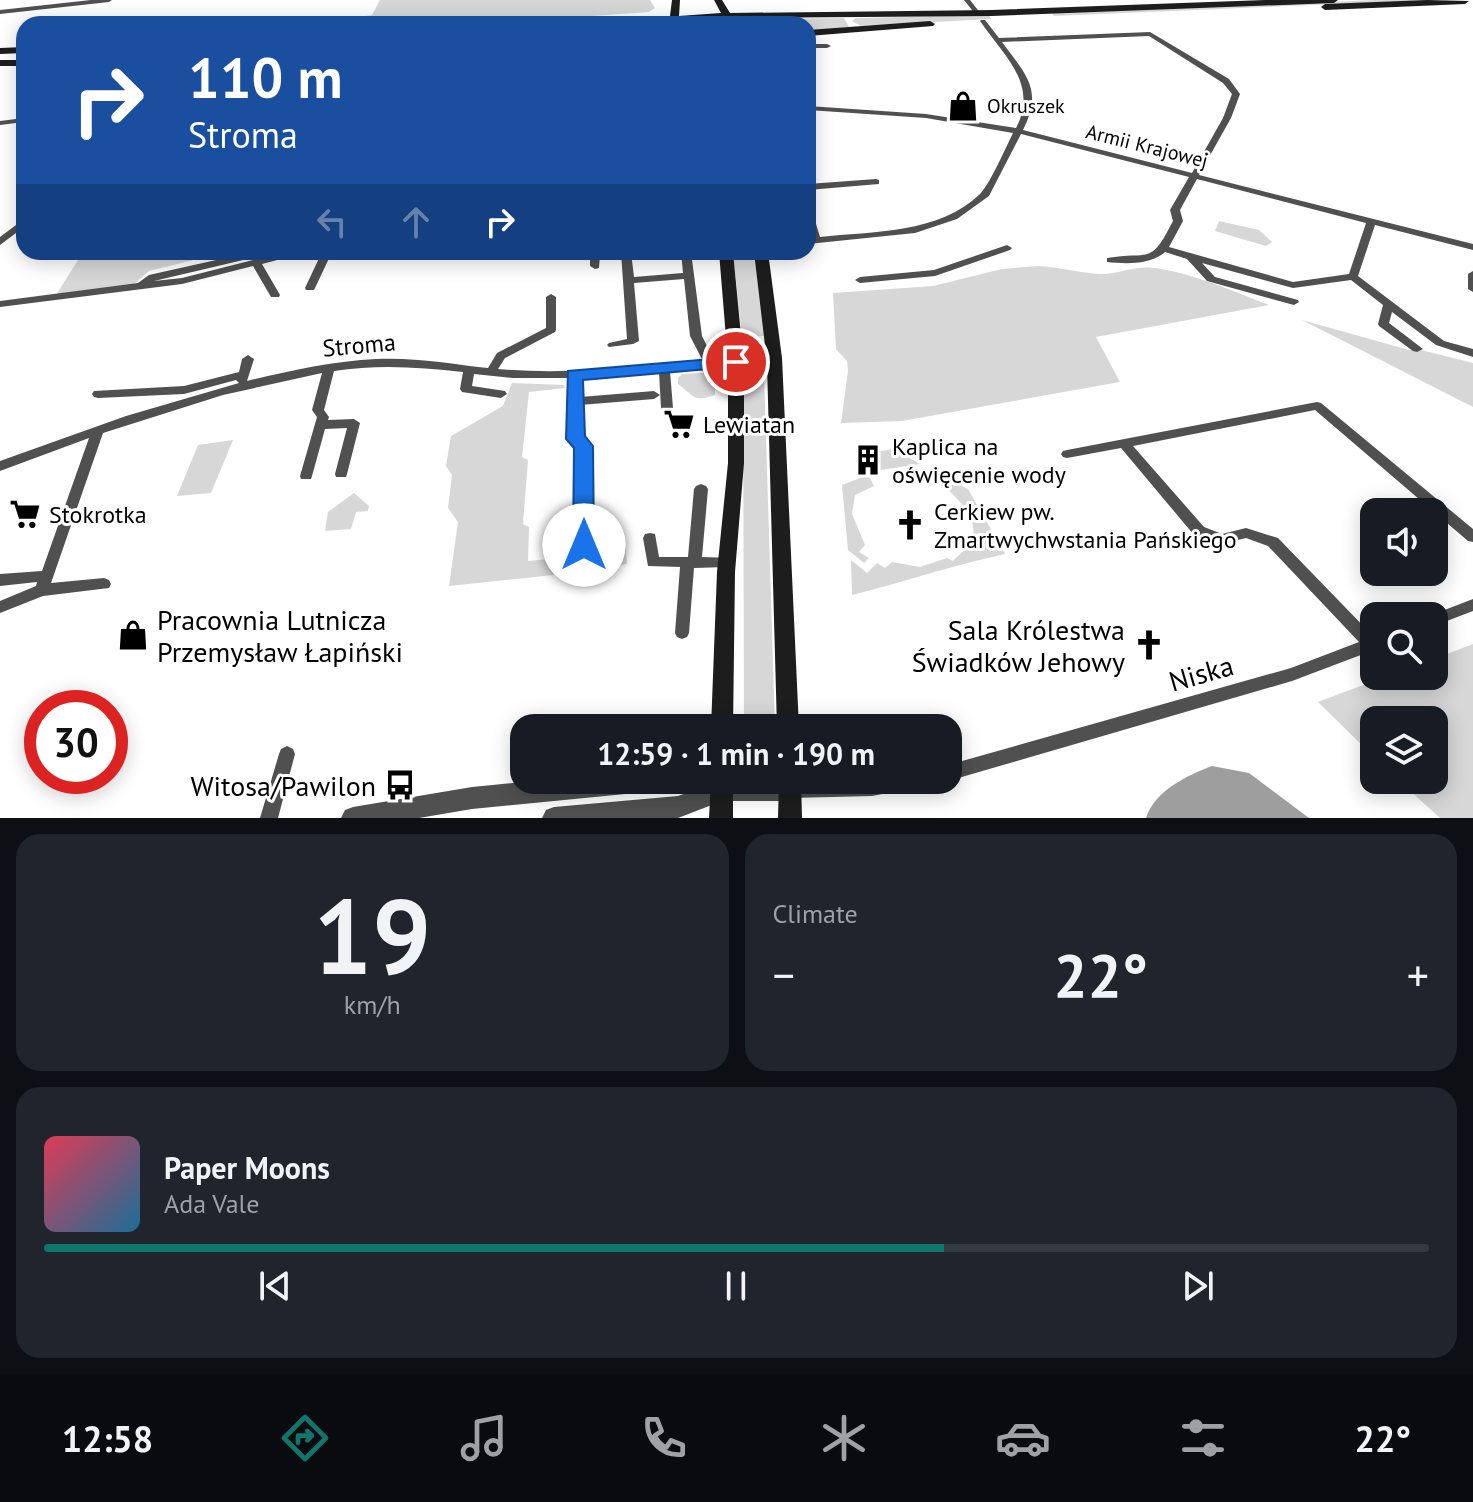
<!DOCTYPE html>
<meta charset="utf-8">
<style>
:root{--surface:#171b24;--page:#20242c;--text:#f1f3f6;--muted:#9ea1a6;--line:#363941;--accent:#0f766e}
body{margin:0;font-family:"PT Sans",sans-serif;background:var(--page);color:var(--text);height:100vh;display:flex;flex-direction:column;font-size:30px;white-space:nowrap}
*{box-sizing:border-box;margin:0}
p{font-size:26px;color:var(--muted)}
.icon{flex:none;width:44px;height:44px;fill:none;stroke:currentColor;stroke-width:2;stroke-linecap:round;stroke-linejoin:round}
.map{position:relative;height:818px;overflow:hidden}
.sheet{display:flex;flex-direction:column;gap:16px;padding:16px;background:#0d0f14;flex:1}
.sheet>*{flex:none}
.banner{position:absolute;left:16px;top:16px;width:800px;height:244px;border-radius:24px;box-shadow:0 4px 20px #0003;background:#1a4fa0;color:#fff;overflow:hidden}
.buttons{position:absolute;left:1360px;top:498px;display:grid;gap:16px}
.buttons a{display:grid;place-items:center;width:88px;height:88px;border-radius:16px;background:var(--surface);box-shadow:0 4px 20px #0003;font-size:40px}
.speed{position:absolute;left:24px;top:690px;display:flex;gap:16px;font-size:40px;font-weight:700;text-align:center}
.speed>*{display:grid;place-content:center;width:104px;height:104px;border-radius:50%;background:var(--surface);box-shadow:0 4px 20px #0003;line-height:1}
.speed .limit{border:12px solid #d22;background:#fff;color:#111}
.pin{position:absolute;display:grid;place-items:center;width:68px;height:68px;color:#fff;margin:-34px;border:4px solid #fff;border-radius:50%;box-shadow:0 2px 8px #0007}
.me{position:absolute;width:88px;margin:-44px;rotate:0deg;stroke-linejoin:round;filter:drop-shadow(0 0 6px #0008)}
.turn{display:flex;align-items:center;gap:28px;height:168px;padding:0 40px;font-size:36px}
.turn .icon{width:104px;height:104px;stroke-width:2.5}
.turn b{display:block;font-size:56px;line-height:68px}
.lanes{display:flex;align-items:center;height:76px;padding:0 40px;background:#0003;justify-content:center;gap:40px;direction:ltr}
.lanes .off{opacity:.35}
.big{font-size:60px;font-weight:800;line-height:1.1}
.sheet .tile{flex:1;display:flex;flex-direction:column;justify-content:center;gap:12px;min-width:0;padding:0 28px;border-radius:24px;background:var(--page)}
.sheet .dial{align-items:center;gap:0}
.dial b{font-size:104px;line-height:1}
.song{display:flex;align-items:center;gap:24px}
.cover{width:96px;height:96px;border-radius:12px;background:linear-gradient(135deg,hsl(350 70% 55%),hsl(200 70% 35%))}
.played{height:8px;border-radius:4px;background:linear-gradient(90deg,var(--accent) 65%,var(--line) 65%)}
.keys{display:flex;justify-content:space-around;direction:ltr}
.heat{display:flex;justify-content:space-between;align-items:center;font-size:44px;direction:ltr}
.sheet .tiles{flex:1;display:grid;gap:16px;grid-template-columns:1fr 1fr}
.tile:last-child{grid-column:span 2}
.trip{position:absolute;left:510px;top:714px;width:452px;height:80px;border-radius:24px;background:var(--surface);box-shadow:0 4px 20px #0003;font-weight:800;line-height:80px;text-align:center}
.dock{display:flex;height:128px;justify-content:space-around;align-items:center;background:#090b0e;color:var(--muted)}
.dock .icon{width:56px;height:56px}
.dock .current{color:var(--accent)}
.dock b{font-size:36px;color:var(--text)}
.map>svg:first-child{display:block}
</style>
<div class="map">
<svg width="1473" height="818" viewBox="0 0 1473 818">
<rect width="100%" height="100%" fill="#fff"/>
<path fill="#d7d7d7" d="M380,0H650L655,8L649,12L508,22L337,24L339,20L372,15Z
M1375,0H1432L1054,16L1052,13Z
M989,15L991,19L861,26L852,21L856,18Z
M844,18L849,27L808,31V24H757L756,19Z
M1219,221L1259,230L1272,242L1266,246L1215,231Z
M83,252H226L149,271L132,286L56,295Z
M733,252H754L765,336L742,337Z
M1038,266C1059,267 1080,273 1100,274C1117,275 1134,265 1156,268C1195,274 1233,291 1269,305L1096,337L1120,382L902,421L841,423L848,371L847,361L836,349L833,293L933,286L1002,269Z
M1302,320L1409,350L1417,349L1473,363V407Z
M715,372V395C694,402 696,398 678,384V378L682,374Z
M743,373H764L775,728H744Z
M512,383L564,385L565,388L529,392L522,457L528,460L523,524L529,527L528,561L559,558L573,562V573L449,586L458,522L448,508L452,475L446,466L451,436L503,406Z
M233,440L211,493L177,496L198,445Z
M894,449L920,464L874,471L873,458L863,454Z
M865,476H869L874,486L855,495L852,514L865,545L859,552L869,558L864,563L848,550L842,485Z
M952,481L968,489L1005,554C953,565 904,582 852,595L851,560L867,573L877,563L885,568L892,562L920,567L947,558L953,561C958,555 967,549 971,542C981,522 958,497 944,487Z
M354,493L369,506L368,511L356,512L351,529L325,531L328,512Z
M625,537L627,564L617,565V569L578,573V549L605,546V539Z
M1473,644V818H1440L1398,780H1434V720H1374V757L1318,702L1387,676H1434V659Z"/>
<path fill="#9e9e9e" d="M1212,766L1249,773L1309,818H1146C1154,791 1188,775 1212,766Z"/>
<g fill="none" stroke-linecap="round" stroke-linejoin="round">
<path fill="#505050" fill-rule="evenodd" d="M91,0H112L109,2L0,14V10Z
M964,0H970L981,14L980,15H976Z
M981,20H985L999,38L1150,32L1229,79L1240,94L1231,118L1199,175L1473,244V250L1375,225L1358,276L1444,341L1473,349V357L1436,345L1392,312L1389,323L1423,349L1417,352L1413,351L1379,326L1378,324L1383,305L1351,280L1293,288L1202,263L1215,277L1298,300L1299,302L1294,305L1207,281L1187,259L1165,252C1150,265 1126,264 1107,262V258C1151,251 1150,266 1173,221L1170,210L1189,177L1021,134L989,196L957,219L915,233L808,244V238H810L808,230V211L813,214L820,237C873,231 939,234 980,194C990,184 1006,147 1013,133L926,118L808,110V106L926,114L1016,128C1039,84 1004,56 980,21ZM1149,36L1223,83L1232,94L1223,118L1192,173L1023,130C1044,89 1025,74 1002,42ZM1197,179L1366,223L1349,274L1293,282L1169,247L1183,221L1180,210Z
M808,44H827L831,46L827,48H808Z
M24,118V122L0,125V121Z
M876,179L879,180V184L808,190V184Z
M24,219V227L0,245V237Z
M1007,245L1012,248L1010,250L935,276L860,283L855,280L860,277L934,270Z
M252,252H270L269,254L154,281L182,278L284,252H301L300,254L262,264L280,295L279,297H271L253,266L182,284L0,307V301L138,283L149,275Z
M322,252H332L315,288L314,290H306L305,288Z
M590,252H605L600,255L599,268L595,269L590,266Z
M621,252H631L634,277L683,273L681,252H691L702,336L714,360L736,358L742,362L736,366L670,371L673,408L667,412L661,408L659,372L580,378V397L654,391L660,395L654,399L580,405L581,437L590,446L591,545L589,549L584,550L579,549L577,545L578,448L569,439L568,378H513L474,374L472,386L505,391L507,394L501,398L462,392L460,389L463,372C419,367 378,364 334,371L324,410L329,417L328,420L354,419L360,423L347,474L346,477H336L335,474L347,428L325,429L312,476L311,479H301L300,476L317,417L312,410L322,373L223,395L103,433L51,583L104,578L109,580L111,584L109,588L43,596L0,613V601L36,586L37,582L0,586V574L42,571L89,438L0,471V461L126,416L239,383L236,380L184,394L98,398L94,397L92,394L94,391L184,386L239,372L242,359L248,355L254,359L247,381C289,371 333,361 376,359C414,357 452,364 488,368L497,353L546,328V297L551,294L556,297V330L555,332L505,358L498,369C567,375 635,367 703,361L690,336L684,279L634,283L639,341L633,344L609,347L607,345L609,343L627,339Z
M1473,271V292L1468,289V274Z
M1317,402L1321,403L1473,529V542L1468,541L1315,410L1133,446L1204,527L1222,534L1246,528L1278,538L1374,637V650L1292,681L948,781L946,780H948V765L1291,668L1359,642L1268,546L1246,538L1222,544L1194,535L1121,448L1067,458L1063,457L1061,454L1063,451L1067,450Z
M701,484L706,486L708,489L702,557L732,558L734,562L732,566L727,567L694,568L689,633L687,637L682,639L677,637L675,633L680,567L648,566L643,538L645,534L650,533L655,534L659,557H688L694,489L696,486Z
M1473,599V611L1439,624L1434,626V616H1429Z
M287,746L293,749L295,754L278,818H260L279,754L281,749Z
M868,780H923L921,786L915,788L872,796L790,798L784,796L781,790L784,784L790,782Z"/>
<path fill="#505050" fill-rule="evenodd" d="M545,780H667L664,788L656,791L472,809L419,818H341L345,810L353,807L472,787Z
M674,780H792L798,782L801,790L798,798L790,801H722L678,818H542L546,810L554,807L678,796L689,792L677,788Z"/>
<path fill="#1d1d1d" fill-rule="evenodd" d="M672,0H680L679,16L721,13L714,0H722L730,13L992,10L1265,0H1338L1334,3L992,16L733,18L735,24H727L724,19L679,21V24H669L670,22L594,24L599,21L670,16Z
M1427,0L1469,1L1465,4L1325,10L1321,7L1325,4Z
M930,21L935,24L933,26L808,36V30Z
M24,47V53L0,54V48Z
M0,60H24V66H0Z
M719,252H733L743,356L766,354L754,252H768L782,358L799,728H777L767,364L744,366V463L735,572L733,728H711L717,572L728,463V362Z
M711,780H733V818H709Z
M779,780H801L802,818H778Z"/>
</g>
<path fill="#1a73e8" stroke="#114b97" stroke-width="2" d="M736,357L742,359V366L583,380L585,436L593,446L594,545L584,553L576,551L573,545L574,448L566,439L568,371Z"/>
<defs>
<g id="shop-bare" transform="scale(2.4)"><path d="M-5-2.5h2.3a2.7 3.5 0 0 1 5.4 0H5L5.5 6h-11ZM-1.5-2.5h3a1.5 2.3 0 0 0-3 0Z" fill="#000" stroke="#fff" stroke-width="2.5" paint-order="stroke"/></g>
<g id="supermarket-bare" transform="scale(2.4)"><path d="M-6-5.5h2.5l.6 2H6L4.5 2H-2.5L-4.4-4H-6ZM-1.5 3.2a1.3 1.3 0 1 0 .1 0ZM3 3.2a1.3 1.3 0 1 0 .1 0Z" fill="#000" stroke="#fff" stroke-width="2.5" paint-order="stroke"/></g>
<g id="building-bare" transform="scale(2.4)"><path d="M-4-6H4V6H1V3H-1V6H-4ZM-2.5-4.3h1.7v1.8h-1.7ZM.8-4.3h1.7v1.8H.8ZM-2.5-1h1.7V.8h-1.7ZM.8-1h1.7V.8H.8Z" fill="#000" stroke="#fff" stroke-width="2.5" paint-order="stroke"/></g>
<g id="church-bare" transform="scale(2.4)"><path d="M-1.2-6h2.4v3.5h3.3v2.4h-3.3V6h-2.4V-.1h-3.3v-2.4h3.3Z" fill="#000" stroke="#fff" stroke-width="2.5" paint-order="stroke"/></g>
<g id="bus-bare" transform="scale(2.4)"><path d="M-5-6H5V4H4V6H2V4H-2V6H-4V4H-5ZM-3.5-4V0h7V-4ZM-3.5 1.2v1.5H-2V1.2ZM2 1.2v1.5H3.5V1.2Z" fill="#000" stroke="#fff" stroke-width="2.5" paint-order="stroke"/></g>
</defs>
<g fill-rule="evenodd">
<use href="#shop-bare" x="963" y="106"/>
<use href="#supermarket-bare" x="679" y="424"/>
<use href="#building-bare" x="868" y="460"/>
<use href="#supermarket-bare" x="25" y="514"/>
<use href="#church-bare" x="910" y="525"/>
<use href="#shop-bare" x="133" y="635"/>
<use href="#church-bare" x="1149" y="645"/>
<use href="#bus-bare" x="400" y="785"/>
</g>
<g text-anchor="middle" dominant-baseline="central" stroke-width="6" stroke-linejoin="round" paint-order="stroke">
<g font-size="20" fill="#000" stroke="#fff" text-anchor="start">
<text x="987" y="106">Okruszek</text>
</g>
<g font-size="20" fill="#000" stroke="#fff">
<text transform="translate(1147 146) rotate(14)">Armii Krajowej</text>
</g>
<g font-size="24" fill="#000" stroke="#fff">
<text transform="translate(359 345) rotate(-5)">Stroma</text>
</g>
<g font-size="24" fill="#000" stroke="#fff" text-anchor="start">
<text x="703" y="424">Lewiatan</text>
<text x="892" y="446">Kaplica na<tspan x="892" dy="28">oświęcenie wody</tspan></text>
<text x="934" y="511">Cerkiew pw.<tspan x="934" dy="28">Zmartwychwstania Pańskiego</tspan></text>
<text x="49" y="514">Stokrotka</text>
</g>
<g font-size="28" fill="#000" stroke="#fff" text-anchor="end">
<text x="157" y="619" text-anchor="start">Pracownia Lutnicza<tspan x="157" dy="32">Przemysław Łapiński</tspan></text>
<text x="1125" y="629">Sala Królestwa<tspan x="1125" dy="32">Świadków Jehowy</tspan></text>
<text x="376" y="785">Witosa/Pawilon</text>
</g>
<g font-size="28" fill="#000" stroke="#fff">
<text transform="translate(1201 673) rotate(-16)">Niska</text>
</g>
</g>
</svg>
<div class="buttons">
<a><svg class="icon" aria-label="sound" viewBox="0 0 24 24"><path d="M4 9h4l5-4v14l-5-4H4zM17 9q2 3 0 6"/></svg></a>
<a><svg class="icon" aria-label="search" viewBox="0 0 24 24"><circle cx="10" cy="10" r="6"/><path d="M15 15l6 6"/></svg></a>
<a><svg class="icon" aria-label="layers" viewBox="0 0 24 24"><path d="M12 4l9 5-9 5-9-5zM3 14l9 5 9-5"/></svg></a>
</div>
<div class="speed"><div class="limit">30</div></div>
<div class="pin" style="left:736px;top:362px;background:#d93025"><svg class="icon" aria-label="arrive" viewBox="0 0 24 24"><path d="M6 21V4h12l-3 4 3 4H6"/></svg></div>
<svg class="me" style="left:584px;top:545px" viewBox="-20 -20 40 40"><circle r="19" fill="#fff"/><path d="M0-13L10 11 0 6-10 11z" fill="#1a73e8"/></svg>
<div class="trip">12:59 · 1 min · 190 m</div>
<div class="banner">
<div class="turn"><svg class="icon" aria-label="right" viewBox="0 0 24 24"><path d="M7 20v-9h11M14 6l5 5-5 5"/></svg><div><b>110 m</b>Stroma</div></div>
<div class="lanes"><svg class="icon off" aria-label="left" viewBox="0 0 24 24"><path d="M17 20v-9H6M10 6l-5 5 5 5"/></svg><svg class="icon off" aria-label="ahead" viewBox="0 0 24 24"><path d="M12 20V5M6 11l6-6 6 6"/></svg><svg class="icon" aria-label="right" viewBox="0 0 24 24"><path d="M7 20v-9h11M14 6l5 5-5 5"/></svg></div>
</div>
</div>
<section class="sheet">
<div class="tiles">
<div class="tile dial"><b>19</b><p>km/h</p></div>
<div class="tile"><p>Climate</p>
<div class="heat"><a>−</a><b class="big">22°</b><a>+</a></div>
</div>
<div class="tile">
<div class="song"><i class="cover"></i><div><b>Paper Moons</b><p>Ada Vale</p></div></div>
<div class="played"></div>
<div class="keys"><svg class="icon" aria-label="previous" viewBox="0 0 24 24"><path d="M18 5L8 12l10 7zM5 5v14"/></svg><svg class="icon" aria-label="pause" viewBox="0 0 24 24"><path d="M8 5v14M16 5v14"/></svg><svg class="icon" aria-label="next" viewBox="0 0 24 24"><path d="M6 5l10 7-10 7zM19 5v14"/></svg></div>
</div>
</div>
</section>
<nav class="dock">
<b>12:58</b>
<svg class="icon current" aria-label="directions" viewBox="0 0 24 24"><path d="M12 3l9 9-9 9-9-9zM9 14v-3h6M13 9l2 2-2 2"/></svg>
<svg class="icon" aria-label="music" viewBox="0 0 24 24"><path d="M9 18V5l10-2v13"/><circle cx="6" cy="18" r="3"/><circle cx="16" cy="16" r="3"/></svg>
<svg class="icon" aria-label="phone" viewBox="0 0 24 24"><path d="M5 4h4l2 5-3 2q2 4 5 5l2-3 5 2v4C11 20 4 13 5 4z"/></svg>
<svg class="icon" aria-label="climate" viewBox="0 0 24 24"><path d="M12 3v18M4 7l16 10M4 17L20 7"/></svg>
<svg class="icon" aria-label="car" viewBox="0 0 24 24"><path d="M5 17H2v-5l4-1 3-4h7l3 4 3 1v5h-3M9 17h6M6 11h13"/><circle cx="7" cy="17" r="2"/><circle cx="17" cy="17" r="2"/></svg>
<svg class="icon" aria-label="filters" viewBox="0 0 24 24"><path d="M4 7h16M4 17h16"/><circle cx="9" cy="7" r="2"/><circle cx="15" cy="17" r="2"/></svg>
<b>22°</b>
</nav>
